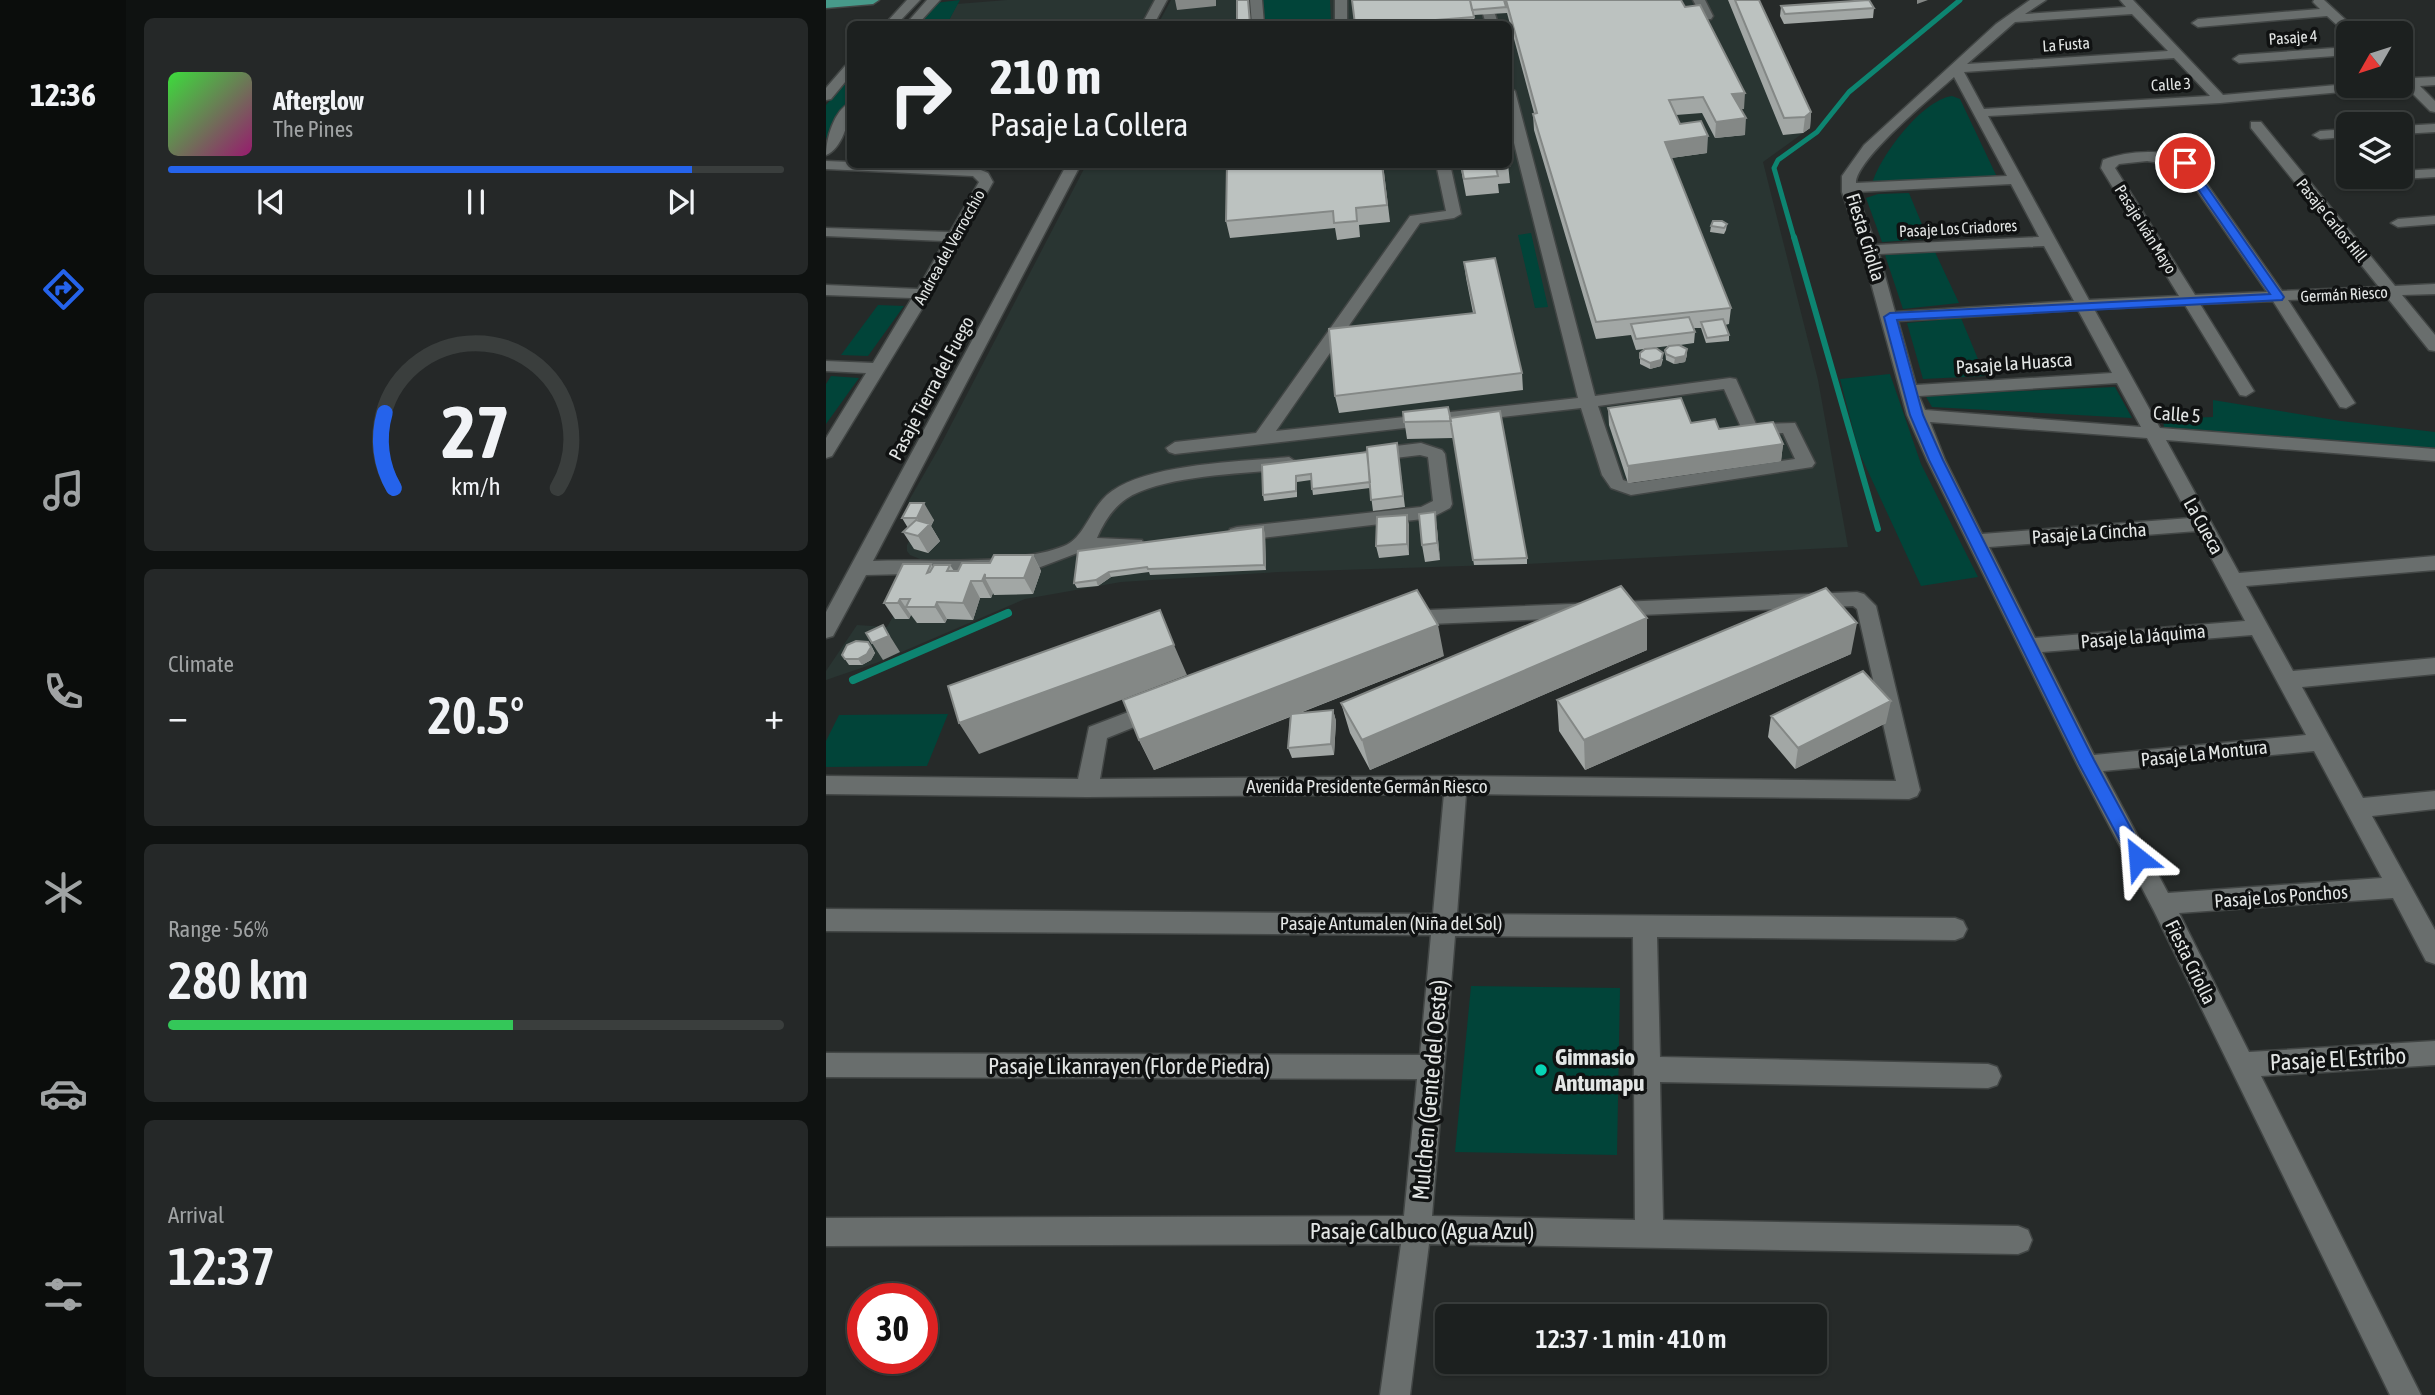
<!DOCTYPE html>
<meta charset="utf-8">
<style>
:root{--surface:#1c201f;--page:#252828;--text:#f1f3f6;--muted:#a0a3a4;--line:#3a3e3d;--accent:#2563eb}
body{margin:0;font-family:"Asap Condensed",sans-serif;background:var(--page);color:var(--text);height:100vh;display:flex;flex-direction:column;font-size:26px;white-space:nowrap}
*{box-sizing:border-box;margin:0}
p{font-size:23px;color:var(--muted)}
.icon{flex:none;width:38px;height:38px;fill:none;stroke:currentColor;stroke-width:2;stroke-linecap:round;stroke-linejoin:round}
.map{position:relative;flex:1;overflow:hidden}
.side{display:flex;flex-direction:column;gap:18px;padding:18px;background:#0f1211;width:700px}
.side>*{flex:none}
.banner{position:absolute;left:21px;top:21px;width:665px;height:147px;border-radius:10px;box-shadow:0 2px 5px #0004,0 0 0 2px var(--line);background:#1c201f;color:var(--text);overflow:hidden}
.needle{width:46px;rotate:231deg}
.buttons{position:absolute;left:1510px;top:21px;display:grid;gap:14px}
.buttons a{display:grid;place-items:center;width:77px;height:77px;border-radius:10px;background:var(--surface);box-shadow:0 2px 5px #0004,0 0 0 2px var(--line);font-size:35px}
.speed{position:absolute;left:21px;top:1283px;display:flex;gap:14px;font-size:35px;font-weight:700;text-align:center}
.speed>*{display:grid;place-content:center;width:91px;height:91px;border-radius:50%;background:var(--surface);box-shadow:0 2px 5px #0004,0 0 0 2px var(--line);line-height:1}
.speed .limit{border:10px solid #d22;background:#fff;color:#111}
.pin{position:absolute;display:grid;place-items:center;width:60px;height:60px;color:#fff;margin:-30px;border:4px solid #fff;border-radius:50%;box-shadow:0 2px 7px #0007}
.me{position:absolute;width:77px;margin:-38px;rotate:332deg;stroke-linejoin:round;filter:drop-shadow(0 0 5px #0008)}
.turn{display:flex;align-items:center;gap:24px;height:147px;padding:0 28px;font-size:32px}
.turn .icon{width:91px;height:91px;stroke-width:2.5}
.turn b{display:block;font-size:49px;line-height:60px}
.big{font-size:52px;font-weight:600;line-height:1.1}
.side .tile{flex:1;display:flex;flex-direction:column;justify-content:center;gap:10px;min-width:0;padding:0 24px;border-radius:10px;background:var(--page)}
.side .dial{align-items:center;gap:0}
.dial svg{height:182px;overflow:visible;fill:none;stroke:var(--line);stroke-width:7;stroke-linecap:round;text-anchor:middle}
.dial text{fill:var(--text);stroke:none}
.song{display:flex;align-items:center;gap:21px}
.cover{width:84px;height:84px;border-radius:10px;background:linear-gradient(135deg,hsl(120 70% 55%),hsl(320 70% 35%))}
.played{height:7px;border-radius:4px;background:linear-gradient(90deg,var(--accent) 85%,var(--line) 85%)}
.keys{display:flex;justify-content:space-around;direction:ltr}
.heat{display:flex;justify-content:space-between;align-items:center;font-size:38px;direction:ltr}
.charge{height:10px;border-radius:5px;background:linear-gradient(90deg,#34c759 56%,var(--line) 0)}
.trip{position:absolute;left:609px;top:1304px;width:392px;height:70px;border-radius:10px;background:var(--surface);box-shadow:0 2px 5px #0004,0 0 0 2px var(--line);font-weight:600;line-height:70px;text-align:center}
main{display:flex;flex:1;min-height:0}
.dock{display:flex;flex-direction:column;width:126px;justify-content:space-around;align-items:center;background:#0b0d0c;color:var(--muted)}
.dock .icon{width:49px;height:49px}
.dock .selected{color:var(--accent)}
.dock b{font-size:32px;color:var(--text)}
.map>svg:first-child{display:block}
</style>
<main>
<nav class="dock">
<b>12:36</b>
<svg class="icon selected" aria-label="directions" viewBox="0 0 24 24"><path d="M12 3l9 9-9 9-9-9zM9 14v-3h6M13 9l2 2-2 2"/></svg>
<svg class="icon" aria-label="music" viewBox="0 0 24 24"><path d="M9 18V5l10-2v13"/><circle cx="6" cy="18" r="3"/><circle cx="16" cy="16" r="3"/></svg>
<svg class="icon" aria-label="phone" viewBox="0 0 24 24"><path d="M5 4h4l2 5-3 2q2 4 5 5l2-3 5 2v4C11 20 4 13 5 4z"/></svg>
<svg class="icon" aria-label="climate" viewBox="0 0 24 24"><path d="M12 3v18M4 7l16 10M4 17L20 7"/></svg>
<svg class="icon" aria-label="car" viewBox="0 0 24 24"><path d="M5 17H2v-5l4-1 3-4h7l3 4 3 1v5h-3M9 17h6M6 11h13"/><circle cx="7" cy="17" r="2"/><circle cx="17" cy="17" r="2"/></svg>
<svg class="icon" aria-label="filters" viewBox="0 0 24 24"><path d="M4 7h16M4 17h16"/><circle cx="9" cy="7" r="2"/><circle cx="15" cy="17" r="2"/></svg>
</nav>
<section class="side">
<div class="tile">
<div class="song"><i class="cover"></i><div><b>Afterglow</b><p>The Pines</p></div></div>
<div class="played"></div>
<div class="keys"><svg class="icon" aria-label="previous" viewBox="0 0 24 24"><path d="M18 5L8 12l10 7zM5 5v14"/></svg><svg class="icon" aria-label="pause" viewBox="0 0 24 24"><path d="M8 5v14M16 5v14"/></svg><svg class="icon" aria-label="next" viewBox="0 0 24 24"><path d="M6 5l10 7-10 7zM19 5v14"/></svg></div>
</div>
<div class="tile dial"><svg viewBox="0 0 100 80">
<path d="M14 69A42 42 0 1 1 86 69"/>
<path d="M14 69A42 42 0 0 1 10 36" stroke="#2563eb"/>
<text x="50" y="56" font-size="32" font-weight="700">27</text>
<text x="50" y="72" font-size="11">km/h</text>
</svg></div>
<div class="tile"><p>Climate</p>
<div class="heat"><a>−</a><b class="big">20.5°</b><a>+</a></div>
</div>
<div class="tile"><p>Range · 56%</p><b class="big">280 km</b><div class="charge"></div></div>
<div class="tile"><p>Arrival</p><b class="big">12:37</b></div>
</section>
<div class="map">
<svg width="1609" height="1395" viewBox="0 0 1609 1395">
<rect width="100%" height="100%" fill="#262a29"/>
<path fill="#293532" d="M181,0H328L314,24H121L131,4Z
M345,0H926L984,128L937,162L992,380L1022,547L701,564L453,572L295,582L199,599L50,663L0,680V671L31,625L61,627L83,589L67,585L68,579L99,561L84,555L81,551V545L98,511L82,502L113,448L260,165L682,164V24H332Z"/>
<path fill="#014439" d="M134,0L121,24H89L109,3Z
M437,0H504L505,24H438Z
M24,78V96L0,139V105Z
M1126,96L1134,99L1171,177L1046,184C1054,156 1096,100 1126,96Z
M1083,193L1102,239L1056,242L1040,198L1052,194Z
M705,233L722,307L709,308L692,235Z
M1109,252L1133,303L1077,309L1059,255Z
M52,305L78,306L42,356L15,355Z
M1135,318L1159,376L1097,379L1081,323Z
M1064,374L1095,464L1152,577L1095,586L1033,452L1014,379Z
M5,376L33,378L0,424V384Z
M1289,387L1306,418L1106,407L1099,395Z
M1387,400L1515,421L1609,432V448L1338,427L1337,419L1387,417Z
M122,714L101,766L0,767V741L13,715Z
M645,986L794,988L791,1155L629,1152Z"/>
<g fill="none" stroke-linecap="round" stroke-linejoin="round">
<path stroke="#0d8571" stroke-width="5" d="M968,238L948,168L952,160L991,132L1023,92L1134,0"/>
<path stroke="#0d8571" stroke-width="6" d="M968,237L1052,529"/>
<path stroke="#0d8571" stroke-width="8" d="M27,680L182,613"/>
<g stroke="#424645" stroke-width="3">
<path id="minor" d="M81,0H94L71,24H59Z
M101,0H114L92,24H80Z
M329,0H341L328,24H316Z
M424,0H436L438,24H426Z
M509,0H521V24H509Z
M867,0H879L887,16L885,19H877Z
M1204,0H1220L1199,14L1300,7L1294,0H1307L1397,95L1522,84V86H1544L1538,90L1394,103L1162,116L1263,300L1353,296L1275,168L1277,160C1304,150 1337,149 1364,160L1456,291L1553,287L1425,128V122H1435L1569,286L1609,284V294L1576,295L1609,335V351L1603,350L1560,296L1462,300L1529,403L1520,408L1514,407L1447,301L1374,304L1428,391L1420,396L1414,395L1359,305L1268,309L1334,428L1609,449V461L1340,440L1413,573L1609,556V570L1420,586L1467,671L1609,658V674L1476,687L1537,798L1609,791V809L1546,816L1609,930V964L1600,961L1567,898L1353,913L1423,1052L1609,1041V1065L1435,1076L1595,1395H1564L1328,911L1251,764L1101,460L1081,415L1036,250L1016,192V176L1038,145L1170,24ZM1306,14L1342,51L1141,64L1189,22ZM1348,58L1384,96L1158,109L1138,72ZM1128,77L1181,176L1030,183C1030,159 1107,96 1128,77ZM1321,161L1354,166L1441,292L1369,295L1289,168L1293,164ZM1185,184L1213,237L1050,245L1030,192ZM1218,246L1248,301L1069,312L1053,254ZM1252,310L1286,373L1090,385L1072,321ZM1291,383L1315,427L1099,410L1093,396ZM1104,422L1321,438L1364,518L1156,534L1119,460ZM1371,531L1419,621L1209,638L1163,547ZM1426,635L1480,735L1268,755L1216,652ZM1488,751L1556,878L1342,893L1277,771Z
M1488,0H1498L1534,33L1522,35L1501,16L1372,27L1366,23L1372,19L1494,9L1487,2Z
M663,10L669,14L672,24H660L657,14Z
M1522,47V55L1413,63L1407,59L1413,55Z
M24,65V76L5,99L0,100V88L19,66Z
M1575,71L1586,78L1609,77V85L1594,86L1609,101V112L1604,111L1580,87L1570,86H1575Z
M682,87L689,91L769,396L904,378L910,379L930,424L969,423L989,463L986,467L805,495L785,488L776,475L755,408L349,454L343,452L340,448L349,442L430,433L584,216L620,211L610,164H624L635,214L628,218L594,223L450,431L752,398L682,119ZM898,389L918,434L957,433L969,459L806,483L797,480L772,406Z
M24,103C25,118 16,149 0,155C0,139 8,110 24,103Z
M1609,124V132L1575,134V126Z
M1522,129V137L1494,139L1487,135L1494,131Z
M0,161L24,162V164L150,168L162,173L167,182L105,294L6,456L0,458V438L40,373L0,371V361L47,363L86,298L0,295V285L92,289L119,241L0,236V228L124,232L153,182L147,176L0,169Z
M241,164H255L47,561C103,559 188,566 238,546C260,537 264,506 286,491C326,463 414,462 463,457L472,463L463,469C418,474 337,475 300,499C286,509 278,522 271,538L316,540L318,545L316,550L286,554L262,549L204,571L40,575L7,636L0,638V612Z
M1609,169V177L1575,179L1569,177H1575V171Z
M1609,216V224L1572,227L1565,223L1572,219Z
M595,443L616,450L619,454L626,504L624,508L605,518L411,541L404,539L402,534L404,529L411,527L595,507L607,501L602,457L594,455L544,461L535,455L544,449Z
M1031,592L1038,594L1050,606L1094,790L1091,796L1083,799L640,794L631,914L1129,918L1137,921L1141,929L1137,937L1129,940L831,937L834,1057L1162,1064L1171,1067L1175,1076L1171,1085L1162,1088L834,1082L837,1220L1192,1226L1202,1230L1206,1240L1202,1250L1192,1254L603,1244L584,1395H554L575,1244L0,1246V1218L578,1216L591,1079L0,1077V1053L594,1055L605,935L0,931V909L607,914L618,794L261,797L0,794V776L252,779L263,727L331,701L338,703L342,709L338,715L281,738L274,779L630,776L1070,781L1031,609L1027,606L580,625L573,623L570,618L573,613L580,611ZM629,936L807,937L809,1220L606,1216Z"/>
</g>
<g stroke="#424645" stroke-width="3">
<path id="major" d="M0,0H53L47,4L0,8Z"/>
</g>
<use href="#minor" fill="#696e6d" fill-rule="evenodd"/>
<use href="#major" fill="#479a8a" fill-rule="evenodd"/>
</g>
<path fill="#a2a7a5" d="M526,0H855L918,109H915L919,135L889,138L876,113L850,115L854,124L881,153L845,158L905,308L903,324L899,325L903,335V341L880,343L875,328H868L869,332L868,343L854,345L861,349V355L859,362L848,364L840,360L839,350L842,346L810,350L805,335L770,339L708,130L707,114L708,113L681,13L648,15L649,24H529Z
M902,0H933L985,112L984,128L977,133L957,135Z
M955,6L1048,8L1047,18L958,24L954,16Z
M557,164L564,222L533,225L534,237L511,240L509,228L404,238L400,221Z
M634,164H682L684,183L672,184L673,193L640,196Z
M901,224L900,230L898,234L884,232L885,226Z
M638,262L696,373L697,390L513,413L509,396L647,313L640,278Z
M814,353L837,359L835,366L824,369L814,364Z
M782,408L865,423L957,444L955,461L802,483L783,425Z
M577,412L624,418L701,558V564L648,565L627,438L581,439Z
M571,443L579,507L547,511L544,488L487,495L485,480L471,482V497L438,501L437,495L436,465L541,452Z
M84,503L108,520L105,526L114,541L102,553L88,549L77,532L82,528L76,518Z
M581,515L583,526V555L553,558L550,546Z
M611,529L614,560L599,562L596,545Z
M439,533L440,570L324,575L323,572L285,577L272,586L251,588L248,583L252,551Z
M207,555L215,571L207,594L168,595L167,593L165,598H154L147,620L121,619L119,623H91L85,615L83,619H69L58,603L105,564L107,567L124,565L128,571H132L164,563Z
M821,618V650L544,770L524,733L515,703Z
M46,647L49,653L45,660L36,665H23L16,655Z
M1025,654L759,770L733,731L731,700Z
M618,656L474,713L507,710L510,721L508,755L466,758L462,748L464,717L328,770L313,740Z
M945,716L1060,723L969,769L942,737Z"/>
<path fill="#848886" d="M349,0H390V6L351,10Z
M1091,0H1102L1091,4Z
M919,93L918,109L906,110V94Z
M985,112L984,128L977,133L979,117Z
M920,118L919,135L889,138L890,122Z
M882,136L881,153L838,159L839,142Z
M861,349V355L859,362L848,364L849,358Z
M837,353L835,366L824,369V363Z
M957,444L955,461L802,483V466Z
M98,503L108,520L105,526L114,541L102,553L92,536L98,530L91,518Z
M609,512L611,529L614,560L611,543Z
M581,515L583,526V555L581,544Z
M437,527L439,533L440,570L438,565Z
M207,555L215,571L207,594L198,578Z
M283,572L285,577L272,586L270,580Z
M159,574V578L167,593L165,598L156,581Z
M145,581L154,598L147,620L137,603Z
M74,599L85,615L83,619L72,603Z
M111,602L121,619L119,623L109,607Z
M821,618V650L544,770L536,740Z
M1031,623L1025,654L759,770L758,740Z
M57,625L74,652L57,660L46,643Z
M612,625L618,656L328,770L313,740Z
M42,642L49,653L45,660L36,665L32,659Z
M348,645L361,675L153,754L133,723Z
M1065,701L1060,723L969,769L972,748Z
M507,710L510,721L508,755L505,744Z"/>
<path fill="#bcc2c0" stroke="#848886" stroke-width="2" d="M411,0H422L424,24H411Z
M526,0H644L648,17L559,24H529Z
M644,0H678L680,7L646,10Z
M680,0H855L859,7L874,5L919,93L906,94L920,118L890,122L877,97L843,100L854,124L875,121L882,136L839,142L905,308L770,322L707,114L711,113Z
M909,0H933L985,112L979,117L958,118Z
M1043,0L1048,8L959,14L955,6Z
M401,164H556L561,205L530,208L531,221L508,223L507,211L400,221Z
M635,164H682L683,166L670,168L672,176L638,179Z
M887,221H896L901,224L898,228L885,226Z
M669,258L696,373L509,396L503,329L649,313L638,262Z
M863,317L869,332L810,339L805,324Z
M897,319L903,335L881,338L875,322Z
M853,345L861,349L859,356L849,358L840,354L839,350L843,346Z
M830,348L837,353L835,360L824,363L814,358V353L819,349Z
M855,398L865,423L889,419L893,429L947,422L957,444L802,466L782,408Z
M622,407L625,421L578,422L577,412Z
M674,411L701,558L647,560L624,418Z
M571,443L577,496L545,500L541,447Z
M541,452L544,482L486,489L485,474L470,476V491L437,495L436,465Z
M84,503H98L91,518H76Z
M609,512L611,543L596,545L593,514Z
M581,515V544L550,546L551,517Z
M90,520L104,524L92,536L77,532Z
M437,527L438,565L322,569L321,567L283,572L270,580L248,583L252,551Z
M168,555H207L198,578H159V574L156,581H145L137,603L111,602L109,607H80L84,599H74L72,603H58L77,564H105L101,573L104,572L108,565H124L121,571H132L136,563H164Z
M795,586L821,618L536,740L515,703Z
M1000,588L1031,623L758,740L731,700Z
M591,590L612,625L313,740L297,700Z
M334,610L348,645L133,723L122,686Z
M57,625L63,636L46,643L40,633Z
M30,641L42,642L45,647L41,654L32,659H19L16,655L21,645Z
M1037,671L1065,701L972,748L945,716Z
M507,710L505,744L462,748L465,714Z"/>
<path fill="#2563eb" stroke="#184099" stroke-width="2" d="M1355,161H1363L1458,297L1456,300L1071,320L1097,415L1117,460L1268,760L1321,858L1318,863L1312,866L1306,863L1253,764L1103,460L1084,415L1058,317L1064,313L1444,294L1354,163Z"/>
<circle fill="#07d5b6" stroke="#101212" stroke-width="2.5" cx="715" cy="1070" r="7"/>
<g text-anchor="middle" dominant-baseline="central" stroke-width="7" stroke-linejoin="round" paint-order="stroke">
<g font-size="16" fill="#e3e6e5" stroke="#101212">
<text transform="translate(1467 37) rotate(-4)">Pasaje 4</text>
<text transform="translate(1240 44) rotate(-4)">La Fusta</text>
<text transform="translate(1345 84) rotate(-3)">Calle 3</text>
<text transform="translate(1506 220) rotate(51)">Pasaje Carlos Hill</text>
<text transform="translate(1132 228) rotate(-3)">Pasaje Los Criadores</text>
<text transform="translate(1320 229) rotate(58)">Pasaje Iván Mayo</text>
<text transform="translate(123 247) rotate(-61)">Andrea del Verrocchio</text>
<text transform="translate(1518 294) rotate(-3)">Germán Riesco</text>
</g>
<g font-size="19" fill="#e3e6e5" stroke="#101212">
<text transform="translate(1040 237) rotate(73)">Fiesta Criolla</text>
<text transform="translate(1188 363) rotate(-4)">Pasaje la Huasca</text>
<text transform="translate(105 388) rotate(-62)">Pasaje Tierra del Fuego</text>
<text transform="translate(1351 414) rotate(4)">Calle 5</text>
<text transform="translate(1378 526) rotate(61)">La Cueca</text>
<text transform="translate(1263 533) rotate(-4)">Pasaje La Cincha</text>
<text transform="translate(1317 636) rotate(-5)">Pasaje la Jáquima</text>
<text transform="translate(1378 753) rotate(-6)">Pasaje La Montura</text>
<text x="541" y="786">Avenida Presidente Germán Riesco</text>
<text transform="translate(1455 896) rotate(-4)">Pasaje Los Ponchos</text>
<text x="565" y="923">Pasaje Antumalen (Niña del Sol)</text>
<text transform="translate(1365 962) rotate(64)">Fiesta Criolla</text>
</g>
<g font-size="23" font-weight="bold" fill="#e3e6e5" stroke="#101212" text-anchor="start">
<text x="729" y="1057">Gimnasio<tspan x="729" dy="26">Antumapu</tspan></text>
</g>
<g font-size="23" fill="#e3e6e5" stroke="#101212">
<text transform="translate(1512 1059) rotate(-3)">Pasaje El Estribo</text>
<text x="303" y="1066">Pasaje Likanrayen (Flor de Piedra)</text>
<text transform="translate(604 1090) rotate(-85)">Mulchen (Gente del Oeste)</text>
<text x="596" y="1231">Pasaje Calbuco (Agua Azul)</text>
</g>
</g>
</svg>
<div class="buttons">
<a><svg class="needle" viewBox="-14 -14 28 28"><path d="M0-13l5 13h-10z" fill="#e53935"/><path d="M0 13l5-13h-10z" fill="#a0a3a4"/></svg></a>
<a><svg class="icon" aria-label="layers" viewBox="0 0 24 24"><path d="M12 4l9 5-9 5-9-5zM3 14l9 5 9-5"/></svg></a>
</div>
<div class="speed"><div class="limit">30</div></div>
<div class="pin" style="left:1359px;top:163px;background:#d93025"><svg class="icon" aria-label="arrive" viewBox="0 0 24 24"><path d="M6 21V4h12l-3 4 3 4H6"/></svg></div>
<svg class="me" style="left:1312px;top:858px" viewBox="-20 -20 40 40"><path d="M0-17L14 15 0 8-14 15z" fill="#2563eb" stroke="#fff" stroke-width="4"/></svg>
<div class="trip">12:37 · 1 min · 410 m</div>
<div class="banner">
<div class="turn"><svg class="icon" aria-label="right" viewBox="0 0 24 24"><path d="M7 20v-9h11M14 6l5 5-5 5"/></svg><div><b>210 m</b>Pasaje La Collera</div></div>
</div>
</div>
</main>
